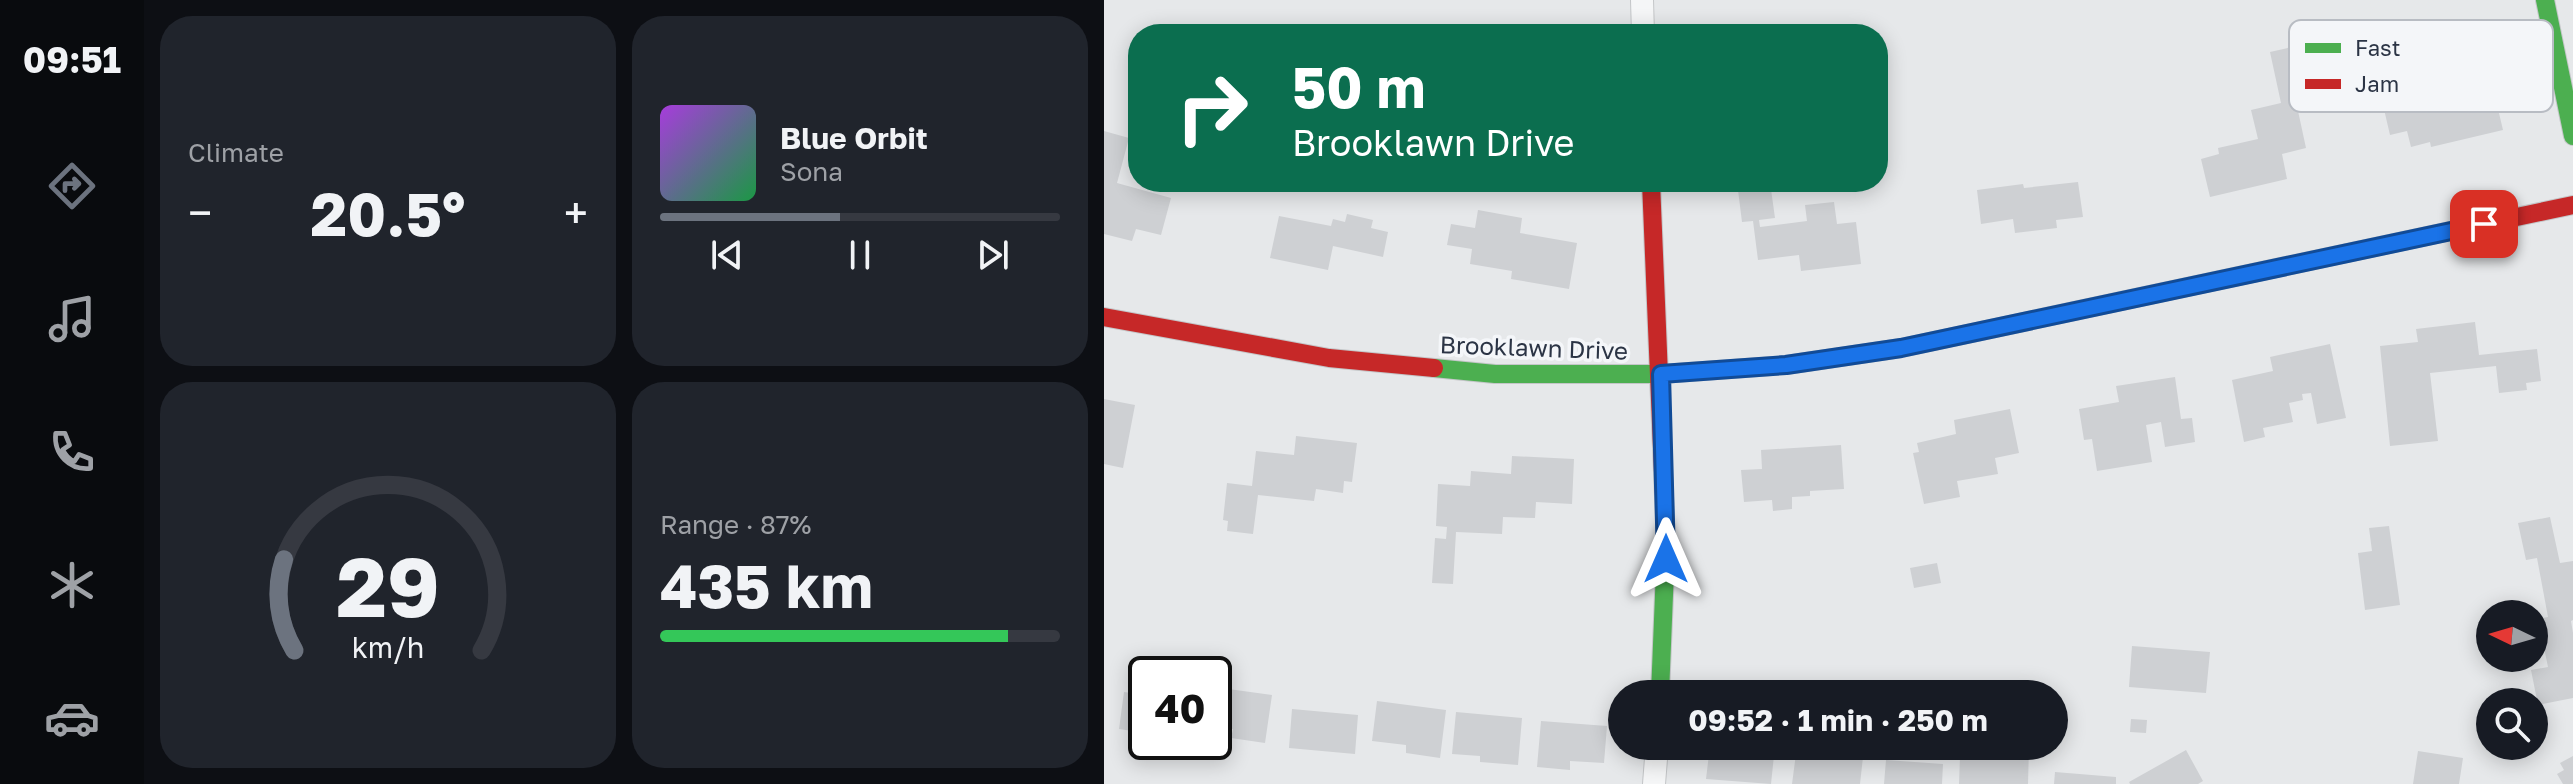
<!DOCTYPE html>
<meta charset="utf-8">
<style>
:root{--surface:#171b24;--page:#20242c;--text:#f1f3f6;--muted:#9ea1a6;--line:#363941;--accent:#6c737f}
body{margin:0;font-family:"Golos Text",sans-serif;background:var(--page);color:var(--text);height:100vh;display:flex;flex-direction:column;font-size:30px;white-space:nowrap}
*{box-sizing:border-box;margin:0}
p{font-size:26px;color:var(--muted)}
.icon{flex:none;width:44px;height:44px;fill:none;stroke:currentColor;stroke-width:2;stroke-linecap:round;stroke-linejoin:round}
.map{position:relative;flex:1;overflow:hidden}
.details{display:flex;flex-direction:column;gap:16px;padding:16px;background:#0d0f14;width:960px}
.details>*{flex:none}
.guide{position:absolute;left:24px;top:24px;width:760px;height:168px;border-radius:32px;box-shadow:0 4px 20px #0003;background:#0b6e4f;color:#fff;overflow:hidden}
.needle{width:52px;rotate:275deg}
.tools{position:absolute;left:1372px;top:600px;display:grid;gap:16px}
.tools a{display:grid;place-items:center;width:72px;height:72px;border-radius:50%;background:var(--surface);box-shadow:0 4px 20px #0003;font-size:40px}
.speed{position:absolute;left:24px;top:656px;display:flex;gap:16px;font-size:40px;font-weight:700;text-align:center}
.speed>*{display:grid;place-content:center;width:104px;height:104px;border-radius:50%;background:var(--surface);box-shadow:0 4px 20px #0003;line-height:1}
.speed .limit{border:4px solid #111;border-radius:12px;background:#fff;color:#111}
.pin{position:absolute;display:grid;place-items:center;width:68px;height:68px;color:#fff;margin:-34px;border-radius:16px;box-shadow:0 4px 12px #0006}
.me{position:absolute;width:88px;margin:-44px;rotate:0deg;stroke-linejoin:round;filter:drop-shadow(0 0 6px #0008)}
.turn{display:flex;align-items:center;gap:28px;height:168px;padding:0 32px;font-size:36px}
.turn .icon{width:104px;height:104px;stroke-width:2.5}
.turn b{display:block;font-size:56px;line-height:68px}
.big{font-size:60px;font-weight:700;line-height:1.1}
.details .card{flex:1;display:flex;flex-direction:column;justify-content:center;gap:12px;min-width:0;padding:0 28px;border-radius:32px;background:var(--page)}
.details .dial{align-items:center;gap:0}
.dial svg{height:208px;overflow:visible;fill:none;stroke:var(--line);stroke-width:7;stroke-linecap:round;text-anchor:middle}
.dial text{fill:var(--text);stroke:none}
.song{display:flex;align-items:center;gap:24px}
.cover{width:96px;height:96px;border-radius:12px;background:linear-gradient(135deg,hsl(280 70% 55%),hsl(140 70% 35%))}
.played{height:8px;border-radius:4px;background:linear-gradient(90deg,var(--accent) 45%,var(--line) 45%)}
.keys{display:flex;justify-content:space-around;direction:ltr}
.heat{display:flex;justify-content:space-between;align-items:center;font-size:44px;direction:ltr}
.charge{height:12px;border-radius:6px;background:linear-gradient(90deg,#34c759 87%,var(--line) 0)}
.details .tiles{flex:1;display:grid;gap:16px;grid-template-columns:repeat(2,1fr)}
.trip{position:absolute;left:504px;top:680px;width:460px;height:80px;border-radius:40px;background:var(--surface);box-shadow:0 4px 20px #0003;font-weight:700;line-height:80px;text-align:center}
main{display:flex;flex:1;min-height:0}
.tab-bar{display:flex;flex-direction:column;width:144px;justify-content:space-around;align-items:center;background:#090b0e;color:var(--muted)}
.tab-bar .icon{width:56px;height:56px}
.tab-bar .on{color:var(--accent)}
.tab-bar b{font-size:36px;color:var(--text)}
.map>svg:first-child{display:block}
</style>
<main>
<nav class="tab-bar">
<b>09:51</b>
<svg class="icon on" aria-label="directions" viewBox="0 0 24 24"><path d="M12 3l9 9-9 9-9-9zM9 14v-3h6M13 9l2 2-2 2"/></svg>
<svg class="icon" aria-label="music" viewBox="0 0 24 24"><path d="M9 18V5l10-2v13"/><circle cx="6" cy="18" r="3"/><circle cx="16" cy="16" r="3"/></svg>
<svg class="icon" aria-label="phone" viewBox="0 0 24 24"><path d="M5 4h4l2 5-3 2q2 4 5 5l2-3 5 2v4C11 20 4 13 5 4z"/></svg>
<svg class="icon" aria-label="climate" viewBox="0 0 24 24"><path d="M12 3v18M4 7l16 10M4 17L20 7"/></svg>
<svg class="icon" aria-label="car" viewBox="0 0 24 24"><path d="M5 17H2v-5l4-1 3-4h7l3 4 3 1v5h-3M9 17h6M6 11h13"/><circle cx="7" cy="17" r="2"/><circle cx="17" cy="17" r="2"/></svg>
</nav>
<section class="details">
<div class="tiles">
<div class="card"><p>Climate</p>
<div class="heat"><a>−</a><b class="big">20.5°</b><a>+</a></div>
</div>
<div class="card">
<div class="song"><i class="cover"></i><div><b>Blue Orbit</b><p>Sona</p></div></div>
<div class="played"></div>
<div class="keys"><svg class="icon" aria-label="previous" viewBox="0 0 24 24"><path d="M18 5L8 12l10 7zM5 5v14"/></svg><svg class="icon" aria-label="pause" viewBox="0 0 24 24"><path d="M8 5v14M16 5v14"/></svg><svg class="icon" aria-label="next" viewBox="0 0 24 24"><path d="M6 5l10 7-10 7zM19 5v14"/></svg></div>
</div>
<div class="card dial"><svg viewBox="0 0 100 80">
<path d="M14 69A42 42 0 1 1 86 69"/>
<path d="M14 69A42 42 0 0 1 10 34" stroke="#6c737f"/>
<text x="50" y="56" font-size="32" font-weight="700">29</text>
<text x="50" y="72" font-size="11">km/h</text>
</svg></div>
<div class="card"><p>Range · 87%</p><b class="big">435 km</b><div class="charge"></div></div>
</div>
</section>
<div class="map">
<svg width="1469" height="784" viewBox="0 0 1469 784">
<rect width="100%" height="100%" fill="#e6e8ea"/>
<path fill="#ced0d3" d="M1214,41L1225,89L1191,97L1202,148L1178,154L1183,179L1106,197L1097,159L1115,154L1114,148L1154,139L1147,110L1177,103L1166,52Z
M1301,55L1312,98L1321,96L1323,104L1389,88L1399,130L1327,147L1326,142L1307,147L1303,131L1286,135L1269,62Z
M0,131L25,138L13,183L67,198L57,235L32,229L28,241L0,234Z
M633,182H666L671,218L655,220L656,227L703,221L701,205L730,202L733,224L752,222L757,264L697,271L695,255L654,260L649,221L638,222Z
M974,182L979,217L952,220L953,228L911,233L909,219L877,224L873,190L919,184L920,188Z
M374,210L418,218L416,233L473,243L465,289L407,279L408,271L366,264L368,249L343,245L347,224L371,228Z
M243,214L269,220L267,228L284,232L279,257L229,246L224,270L166,258L175,216L227,226L229,219L241,222Z
M1371,322L1375,355L1433,349L1437,381L1422,383L1423,390L1395,393L1392,366L1326,373L1334,441L1286,446L1276,346L1314,342L1312,329Z
M1226,344L1242,418L1213,424L1207,393L1198,394L1199,400L1185,403L1189,422L1159,428L1161,437L1140,442L1128,380L1169,371L1166,357Z
M1071,377L1077,419L1088,418L1091,442L1061,447L1057,422L1042,425L1048,462L993,471L988,439L980,440L975,409L1015,402L1012,386Z
M0,399L31,405L19,468L0,464Z
M906,409L915,453L891,458L894,474L853,481L856,497L820,504L809,453L815,452L813,443L852,434L850,420Z
M192,436L253,443L248,482L240,481L239,493L212,489L210,501L154,495L149,534L123,531L124,521L119,520L123,483L148,486L152,451L190,455Z
M737,445L740,489L706,491V496L688,497V509L669,511L668,500L640,502L637,470L658,469L657,450Z
M408,456L470,459L468,504L432,502L431,518L399,517L398,534L352,532L349,584L328,583L331,538L342,539L343,527L332,526L334,484L366,486L367,471L407,474Z
M1446,517L1456,563L1469,561V620L1467,621L1469,633V698L1434,705L1427,670L1444,667L1434,619L1444,617L1433,558L1422,560L1414,523Z
M1285,526L1296,605L1261,610L1254,553L1268,551L1265,528Z
M833,563L837,583L810,588L806,568Z
M1028,646L1106,652L1102,693L1025,687Z
M110,687L168,695L161,743L127,738L129,729L110,726Z
M20,692L42,695V733L15,729Z
M273,701L342,710L336,758L302,753V745L268,741Z
M188,709L254,715L251,754L185,748Z
M352,712L418,718L414,765L376,762V756L348,754Z
M1027,719L1043,720L1042,733L1026,732Z
M437,721L503,726L500,763L466,761V770L433,767Z
M606,746H671L667,784L602,779Z
M693,746L760,748L756,784H688Z
M887,746H925L924,784H855L856,757L887,758Z
M1082,750L1099,781L1094,784H1026L1025,782Z
M1314,751L1359,758L1355,784H1309Z
M1469,756V784H1459L1453,774L1460,770L1456,763Z
M782,760L839,764L838,784H780Z
M951,772L1012,777V784H950Z"/>
<g fill="none" stroke-linecap="round" stroke-linejoin="round">
<g stroke="#c4c6c8" stroke-width="24">
<path id="street" d="M538,0L539,34
M550,784L553,746"/>
</g>
<g stroke="#c4c6c8" stroke-width="20">
<path id="fast" d="M1441,0L1469,136
M330,368L391,374H557L682,365L797,348L1243,253
M556,694L562,545"/>
</g>
<g stroke="#c4c6c8" stroke-width="20">
<path id="jam" d="M547,182L562,545
M1243,253L1469,205
M0,317L225,358L330,368"/>
</g>
<use href="#street" stroke="#f5f6f7" stroke-width="22"/>
<use href="#fast" stroke="#4caf50" stroke-width="18"/>
<use href="#jam" stroke="#c62828" stroke-width="18"/>
</g>
<g fill="none" stroke-linecap="round" stroke-linejoin="round">
<g stroke="#114b97" stroke-width="20">
<path id="route" d="M562,559L557,374L682,365L797,348L1380,224"/>
</g>
<use href="#route" stroke="#1a73e8" stroke-width="14"/>
</g>
<g text-anchor="middle" dominant-baseline="central" stroke-width="7" stroke-linejoin="round" paint-order="stroke">
<g font-size="24" fill="#2b3445" stroke="#f4f6f9">
<text transform="translate(430 347) rotate(2)">Brooklawn Drive</text>
</g>
</g>
<rect x="1185" y="20" width="264" height="92" rx="12" fill="#f4f6f9" stroke="#b8bcc3" stroke-width="2"/>
<rect x="1201" y="43" width="36" height="10" fill="#4caf50"/>
<rect x="1201" y="79" width="36" height="10" fill="#c62828"/>
<g font-size="22" fill="#2b3445">
<text x="1251" y="56">Fast</text>
<text x="1251" y="92">Jam</text>
</g>
</svg>
<div class="tools">
<a><svg class="needle" viewBox="-14 -14 28 28"><path d="M0-13l5 13h-10z" fill="#e53935"/><path d="M0 13l5-13h-10z" fill="#9ea1a6"/></svg></a>
<a><svg class="icon" aria-label="search" viewBox="0 0 24 24"><circle cx="10" cy="10" r="6"/><path d="M15 15l6 6"/></svg></a>
</div>
<div class="speed"><div class="limit">40</div></div>
<div class="pin" style="left:1380px;top:224px;background:#d93025"><svg class="icon" aria-label="arrive" viewBox="0 0 24 24"><path d="M6 21V4h12l-3 4 3 4H6"/></svg></div>
<svg class="me" style="left:562px;top:559px" viewBox="-20 -20 40 40"><path d="M0-17L14 15 0 8-14 15z" fill="#1a73e8" stroke="#fff" stroke-width="4"/></svg>
<div class="trip">09:52 · 1 min · 250 m</div>
<div class="guide">
<div class="turn"><svg class="icon" aria-label="right" viewBox="0 0 24 24"><path d="M7 20v-9h11M14 6l5 5-5 5"/></svg><div><b>50 m</b>Brooklawn Drive</div></div>
</div>
</div>
</main>
